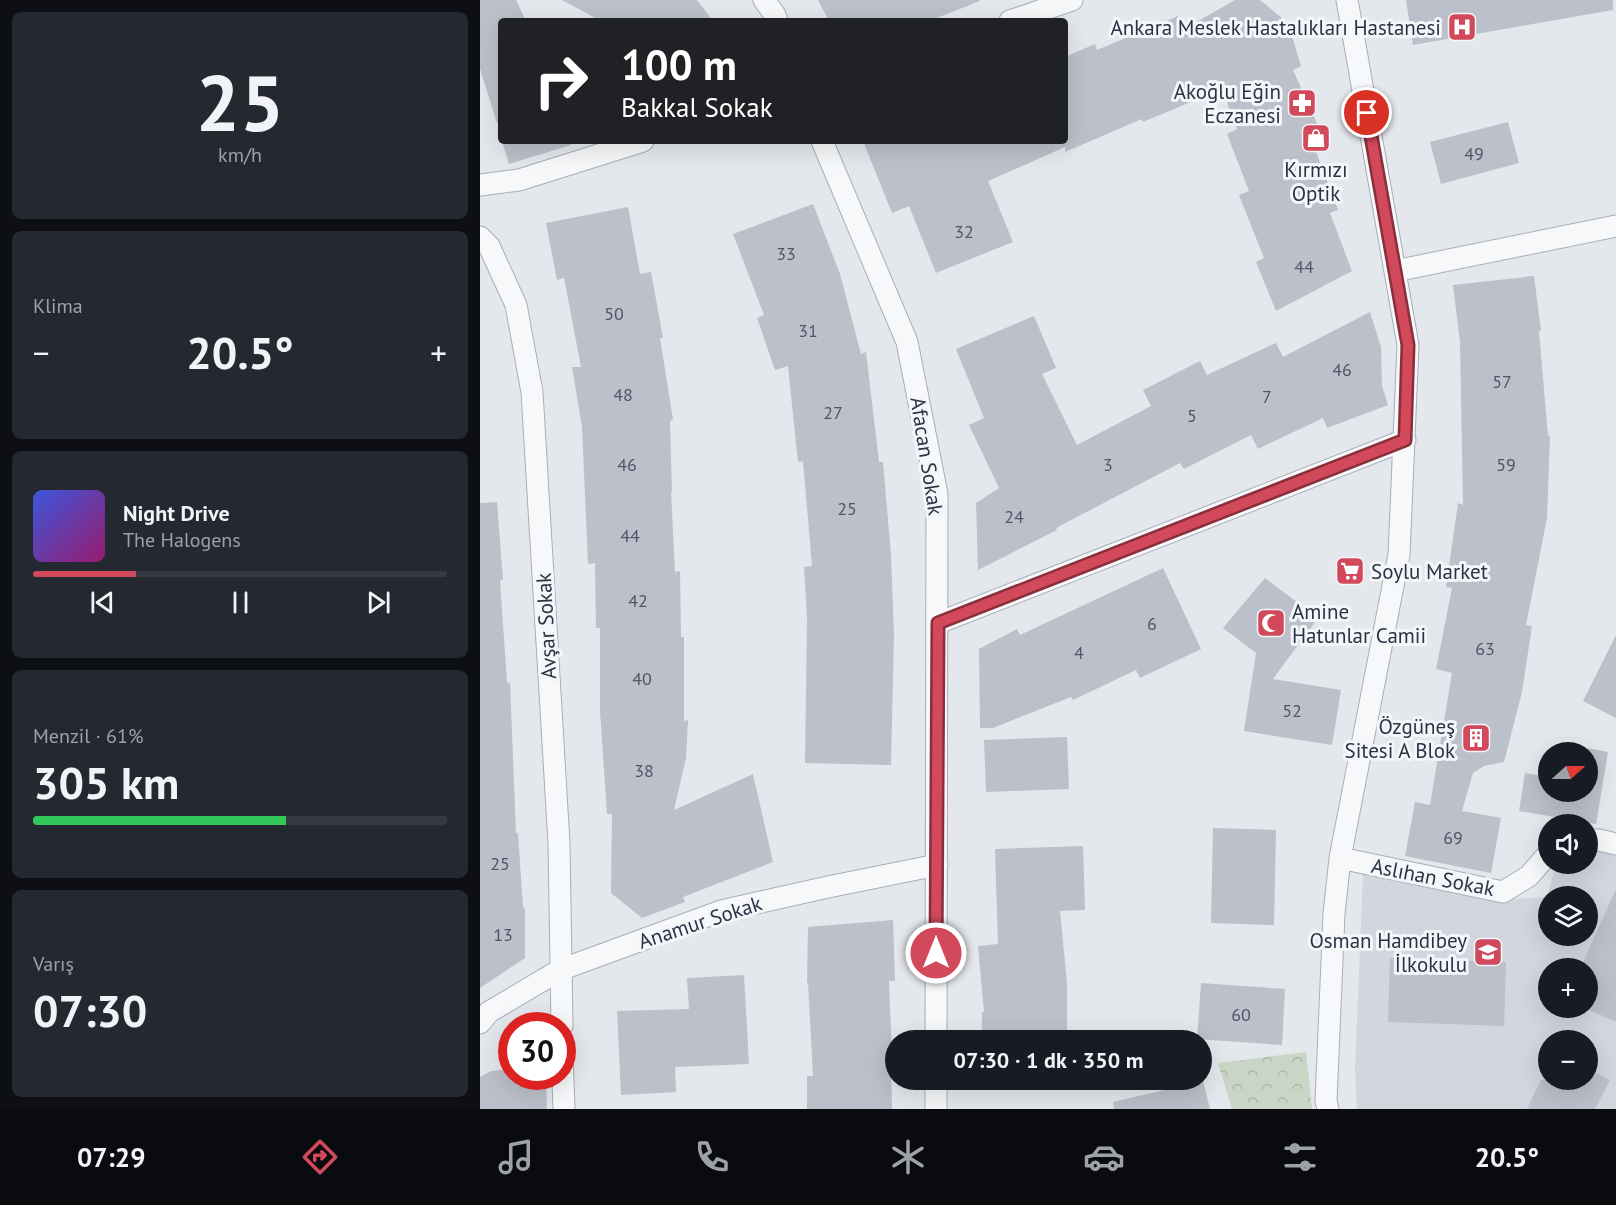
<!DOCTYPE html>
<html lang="tr">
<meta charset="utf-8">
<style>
:root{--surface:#171b24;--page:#242831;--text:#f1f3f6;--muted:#9ea1a6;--line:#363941;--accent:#d1495b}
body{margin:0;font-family:"PT Sans",sans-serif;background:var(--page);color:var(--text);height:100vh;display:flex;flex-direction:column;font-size:22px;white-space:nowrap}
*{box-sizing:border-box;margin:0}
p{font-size:20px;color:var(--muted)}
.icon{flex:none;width:33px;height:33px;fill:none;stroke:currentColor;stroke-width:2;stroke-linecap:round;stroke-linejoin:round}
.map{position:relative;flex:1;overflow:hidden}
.sheet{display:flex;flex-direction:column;gap:12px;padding:12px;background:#0d0f14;width:480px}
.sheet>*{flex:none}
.top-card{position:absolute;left:18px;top:18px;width:570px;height:126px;border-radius:6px;box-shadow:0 6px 24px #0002;background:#202124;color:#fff;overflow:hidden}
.needle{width:39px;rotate:69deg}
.buttons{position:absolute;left:1058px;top:742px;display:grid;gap:12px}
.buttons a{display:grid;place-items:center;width:60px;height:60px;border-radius:50%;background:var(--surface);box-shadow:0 6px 24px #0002;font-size:30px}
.speed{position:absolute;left:18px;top:1012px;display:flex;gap:12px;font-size:30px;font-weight:700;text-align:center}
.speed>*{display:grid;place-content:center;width:78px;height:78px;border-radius:50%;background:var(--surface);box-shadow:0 6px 24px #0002;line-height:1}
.speed .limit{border:9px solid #d22;background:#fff;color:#111}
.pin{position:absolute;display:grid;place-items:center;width:51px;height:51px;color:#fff;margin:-26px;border:3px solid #fff;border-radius:50%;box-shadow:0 2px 6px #0007}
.me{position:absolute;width:66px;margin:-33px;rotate:0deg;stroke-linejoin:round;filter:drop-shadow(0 0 4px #0008)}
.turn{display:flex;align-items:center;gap:21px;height:126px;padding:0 24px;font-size:27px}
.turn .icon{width:78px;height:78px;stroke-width:2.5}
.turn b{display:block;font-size:42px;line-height:51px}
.big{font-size:45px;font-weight:800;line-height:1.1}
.sheet .widget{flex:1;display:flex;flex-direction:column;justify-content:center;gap:9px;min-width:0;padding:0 21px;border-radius:9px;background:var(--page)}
.sheet .dial{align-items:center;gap:0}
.dial b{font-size:78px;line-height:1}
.song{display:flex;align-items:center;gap:18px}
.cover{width:72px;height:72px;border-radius:9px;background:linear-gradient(135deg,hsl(230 70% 55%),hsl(320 70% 35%))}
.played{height:6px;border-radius:3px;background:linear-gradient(90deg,var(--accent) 25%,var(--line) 25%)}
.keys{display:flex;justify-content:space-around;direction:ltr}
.heat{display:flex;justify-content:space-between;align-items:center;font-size:33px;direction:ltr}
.charge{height:9px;border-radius:4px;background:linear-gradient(90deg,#34c759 61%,var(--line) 0)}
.trip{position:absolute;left:405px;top:1030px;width:327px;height:60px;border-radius:30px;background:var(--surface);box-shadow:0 6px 24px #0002;font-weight:800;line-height:60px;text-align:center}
.tabs{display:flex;height:96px;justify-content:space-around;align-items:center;background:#090b0e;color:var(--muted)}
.tabs .icon{width:42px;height:42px}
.tabs .current{color:var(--accent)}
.tabs b{font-size:27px;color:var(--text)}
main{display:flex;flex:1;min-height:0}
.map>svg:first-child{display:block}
</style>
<main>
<section class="sheet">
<div class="widget dial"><b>25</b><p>km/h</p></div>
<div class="widget"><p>Klima</p>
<div class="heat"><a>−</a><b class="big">20.5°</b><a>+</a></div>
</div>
<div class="widget">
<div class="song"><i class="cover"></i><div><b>Night Drive</b><p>The Halogens</p></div></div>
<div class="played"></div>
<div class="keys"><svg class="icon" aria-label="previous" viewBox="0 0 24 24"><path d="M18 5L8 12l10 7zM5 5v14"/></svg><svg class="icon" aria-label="pause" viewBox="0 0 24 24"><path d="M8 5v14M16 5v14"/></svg><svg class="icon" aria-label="next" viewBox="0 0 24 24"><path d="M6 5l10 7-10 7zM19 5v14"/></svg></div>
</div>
<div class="widget"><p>Menzil · 61%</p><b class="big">305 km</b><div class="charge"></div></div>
<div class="widget"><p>Varış</p><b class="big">07:30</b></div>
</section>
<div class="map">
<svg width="1136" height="1109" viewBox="0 0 1136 1109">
<defs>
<pattern id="park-crowns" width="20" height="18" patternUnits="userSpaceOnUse" patternTransform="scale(1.5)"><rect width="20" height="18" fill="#c9d6c5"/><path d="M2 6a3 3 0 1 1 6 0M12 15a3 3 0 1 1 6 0" fill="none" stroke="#adb8ab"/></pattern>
</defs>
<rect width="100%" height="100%" fill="#e4e7ec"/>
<path fill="#d2d6de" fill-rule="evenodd" d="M1107,847L1136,850V1109H877L875,1069L883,874L1036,899L1067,897L1076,864H1107ZM1068,897H1107V936H1068ZM1068,969H1107V1008H1068ZM1068,1041H1107V1080H1068Z"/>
<path fill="url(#park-crowns)" d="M826,1052L832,1109H752L738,1063Z"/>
<path fill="#bbc0ca" d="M0,0H36L46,21H21V122L17,123L0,69Z
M82,0H217L233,21H121Z
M338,0H499L500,1L449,21H349Z
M755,0H780L808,23L821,66L813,70L846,143L835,149L858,210L850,213L872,271L796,311L776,262L784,258L759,195L769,191L747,134L757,129L742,89L663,122L662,119L585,152V147L508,181L533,242L456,273L429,206L412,213L383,141H585V57L615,44L617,50L698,16L704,29Z
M926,0H1133V10L933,45Z
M1028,122L1039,163L961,184L950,142Z
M22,141H90L91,145L29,164Z
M333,204L360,274L381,354L386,352L399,462H403L411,555L414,635L411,765L325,763L327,619L324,567L332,566L323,461L318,462L308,366L295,370L277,318L284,315L253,234Z
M148,207L160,274L171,272L183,338H180L193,420L190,421L192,492H191L195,572L200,571L201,637H204V721L208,720L206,758L194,810L273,774L293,862L203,897L205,902L162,918L131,893L132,814H127L120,711V628H116L115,563L108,564L102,427L92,367H101L84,278L77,280L66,223Z
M1054,276L1061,331H1059L1068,436H1070L1067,518L1046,625L1052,626L1042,692L1024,762L1004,766L993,773L982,811L1021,818L1011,873L925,856L935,802L950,805L972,673L956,669L972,588L966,587L978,503L983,505L980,342L973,285Z
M890,312L901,347L902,386L908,405L847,428L843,418L778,449L771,435L704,469L700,463L576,528L577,530L498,570L496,503L519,488L489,425L504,418L476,349L554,316L576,368L562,374L597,445L671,406L663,390L720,361L727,375L796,343L803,357Z
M17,502L23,580H20L27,683L30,682L36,833H38L43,908L45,907V958L0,988V503Z
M683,568L721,649L660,678L656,670L593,700L591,697L513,728H500L499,649L537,629L540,635Z
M785,578L838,618L793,679L861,690L852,745L764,731L776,653L743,628Z
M1136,635V718L1103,701Z
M587,737L589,789L506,792L504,740Z
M1107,748L1128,752L1116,824L1039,811L1045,773L1068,777V792H1107Z
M733,828L796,830L794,925L731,923Z
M603,846L605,910L580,911L587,983V1041H502V1012H504L498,946L518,944L515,849Z
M1136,889V1022L1107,1009V969H1100Z
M413,920L415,981H409L412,1056H411L412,1109H327V1076H333L328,983H327L328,927Z
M910,958L1026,962L1024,1026L908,1022Z
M264,975L269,1064L195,1067L196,1092L141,1095L137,1011L209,1009L207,978Z
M721,983L805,989L802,1045L717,1039Z
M1107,1068L1130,1080L1115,1109H1047L1061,1080H1107Z
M32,1069V1077H66L67,1109H0V1077L11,1071Z
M723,1081L730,1109H634L633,1102Z"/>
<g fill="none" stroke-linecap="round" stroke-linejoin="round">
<g stroke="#a9aeb7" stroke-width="23">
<path id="minor" d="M284,0L295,15L297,21
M530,21L592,0
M342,141L427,342L457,494L456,1041
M0,185L39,180L163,141
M0,237L9,246L36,305L52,392L79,843L82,1026
M915,271L1136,226
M458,623L925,440
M1107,841L1119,840L1136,844
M860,858L1023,892L1049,876L1068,854
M0,1023L9,1012L80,970L241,911L348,887L457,865
M82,1055L84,1109
M456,1109V1080
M848,1109L846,1101L854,914L860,858L919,555L928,345L867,0"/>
</g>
<use href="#minor" stroke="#f7f8fa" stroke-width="21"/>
</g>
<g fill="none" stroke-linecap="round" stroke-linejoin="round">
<g stroke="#882f3b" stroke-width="15">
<path id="route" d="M456,953L458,623L925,440L928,345L887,113"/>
</g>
<use href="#route" stroke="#d1495b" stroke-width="10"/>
</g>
<defs>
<g id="hospital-square" transform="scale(1.5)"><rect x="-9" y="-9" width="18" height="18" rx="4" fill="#d1495b" stroke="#f4f6f9"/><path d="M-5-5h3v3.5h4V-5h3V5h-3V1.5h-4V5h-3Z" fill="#fff"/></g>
<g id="pharmacy-square" transform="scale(1.5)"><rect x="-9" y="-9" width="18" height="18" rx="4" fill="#d1495b" stroke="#f4f6f9"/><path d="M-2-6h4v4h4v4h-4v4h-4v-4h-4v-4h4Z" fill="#fff"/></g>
<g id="shop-square" transform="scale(1.5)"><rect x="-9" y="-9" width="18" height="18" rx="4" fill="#d1495b" stroke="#f4f6f9"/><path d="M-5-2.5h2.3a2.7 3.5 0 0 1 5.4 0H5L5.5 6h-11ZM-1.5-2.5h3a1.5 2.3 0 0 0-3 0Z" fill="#fff"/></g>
<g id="supermarket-square" transform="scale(1.5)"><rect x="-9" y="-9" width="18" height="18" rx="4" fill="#d1495b" stroke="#f4f6f9"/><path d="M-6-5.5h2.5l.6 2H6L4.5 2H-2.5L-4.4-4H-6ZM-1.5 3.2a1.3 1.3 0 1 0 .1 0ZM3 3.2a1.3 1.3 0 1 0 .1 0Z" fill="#fff"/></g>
<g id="mosque-square" transform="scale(1.5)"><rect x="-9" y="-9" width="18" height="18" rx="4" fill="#d1495b" stroke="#f4f6f9"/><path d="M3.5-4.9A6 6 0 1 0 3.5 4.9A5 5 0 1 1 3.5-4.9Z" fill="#fff"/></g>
<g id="building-square" transform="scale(1.5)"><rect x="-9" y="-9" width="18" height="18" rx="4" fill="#d1495b" stroke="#f4f6f9"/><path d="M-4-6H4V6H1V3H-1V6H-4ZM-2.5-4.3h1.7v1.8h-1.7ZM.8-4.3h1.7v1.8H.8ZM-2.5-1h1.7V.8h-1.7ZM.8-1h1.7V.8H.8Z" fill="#fff"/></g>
<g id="school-square" transform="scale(1.5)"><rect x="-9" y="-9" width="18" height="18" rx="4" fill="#d1495b" stroke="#f4f6f9"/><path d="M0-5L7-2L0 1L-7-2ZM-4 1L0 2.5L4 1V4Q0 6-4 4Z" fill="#fff"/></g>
</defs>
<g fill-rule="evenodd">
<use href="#hospital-square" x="982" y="27"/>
<use href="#pharmacy-square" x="822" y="103"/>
<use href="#shop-square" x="836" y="138"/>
<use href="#supermarket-square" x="870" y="571"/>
<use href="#mosque-square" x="791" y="623"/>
<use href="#building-square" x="996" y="738"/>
<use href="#school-square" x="1008" y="952"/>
</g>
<g text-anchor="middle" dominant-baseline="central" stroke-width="6" stroke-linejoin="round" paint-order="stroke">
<g font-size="18" fill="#4f5766">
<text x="994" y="153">49</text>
<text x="484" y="231">32</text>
<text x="306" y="253">33</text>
<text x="824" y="266">44</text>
<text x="134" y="313">50</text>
<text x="328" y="330">31</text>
<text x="862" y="369">46</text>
<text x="1022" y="381">57</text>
<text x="143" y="394">48</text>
<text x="787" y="396">7</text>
<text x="353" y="412">27</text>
<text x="712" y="415">5</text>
<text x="147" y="464">46</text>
<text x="628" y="464">3</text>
<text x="1026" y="464">59</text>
<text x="367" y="508">25</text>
<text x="534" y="516">24</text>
<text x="150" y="535">44</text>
<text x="158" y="600">42</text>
<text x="672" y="623">6</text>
<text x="1005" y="648">63</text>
<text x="599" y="652">4</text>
<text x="162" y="678">40</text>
<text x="812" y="710">52</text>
<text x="164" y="770">38</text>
<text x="973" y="837">69</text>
<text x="20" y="863">25</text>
<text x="23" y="934">13</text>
<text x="761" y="1014">60</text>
</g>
<g font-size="21" fill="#2b3445" stroke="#f4f6f9" text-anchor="end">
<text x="961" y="27">Ankara Meslek Hastalıkları Hastanesi</text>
<text x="801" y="91">Akoğlu Eğin<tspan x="801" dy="24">Eczanesi</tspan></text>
<text x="836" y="169" text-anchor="middle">Kırmızı<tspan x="836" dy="24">Optik</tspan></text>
<text x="891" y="571" text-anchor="start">Soylu Market</text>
<text x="812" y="611" text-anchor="start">Amine<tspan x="812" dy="24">Hatunlar Camii</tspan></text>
<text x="975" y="726">Özgüneş<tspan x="975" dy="24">Sitesi A Blok</tspan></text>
<text x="987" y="940">Osman Hamdibey<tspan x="987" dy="24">İlkokulu</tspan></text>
</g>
<g font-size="21" fill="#2b3445" stroke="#f4f6f9">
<text transform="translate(447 456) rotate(81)">Afacan Sokak</text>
<text transform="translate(66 626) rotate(-93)">Avşar Sokak</text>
<text transform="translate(953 877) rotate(11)">Aslıhan Sokak</text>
<text transform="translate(220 922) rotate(-18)">Anamur Sokak</text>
</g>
</g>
</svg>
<div class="buttons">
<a><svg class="needle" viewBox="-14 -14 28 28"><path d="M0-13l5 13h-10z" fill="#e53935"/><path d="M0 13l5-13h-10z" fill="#9ea1a6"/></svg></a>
<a><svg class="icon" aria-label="sound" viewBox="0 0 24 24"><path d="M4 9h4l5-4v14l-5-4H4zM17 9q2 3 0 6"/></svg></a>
<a><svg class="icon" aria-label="layers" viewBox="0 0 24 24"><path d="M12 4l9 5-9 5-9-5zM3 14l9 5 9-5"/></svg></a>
<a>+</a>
<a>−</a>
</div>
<div class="speed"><div class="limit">30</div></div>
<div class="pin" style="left:887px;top:113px;background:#d93025"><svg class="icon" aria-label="arrive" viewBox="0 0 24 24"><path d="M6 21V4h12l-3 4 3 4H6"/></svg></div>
<svg class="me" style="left:456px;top:953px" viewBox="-20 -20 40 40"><circle r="17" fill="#d1495b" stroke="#fff" stroke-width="3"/><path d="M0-11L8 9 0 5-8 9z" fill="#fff"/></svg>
<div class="trip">07:30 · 1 dk · 350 m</div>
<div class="top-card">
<div class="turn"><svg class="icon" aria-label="right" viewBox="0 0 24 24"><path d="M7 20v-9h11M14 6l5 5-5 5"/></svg><div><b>100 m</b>Bakkal Sokak</div></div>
</div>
</div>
</main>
<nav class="tabs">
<b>07:29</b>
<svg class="icon current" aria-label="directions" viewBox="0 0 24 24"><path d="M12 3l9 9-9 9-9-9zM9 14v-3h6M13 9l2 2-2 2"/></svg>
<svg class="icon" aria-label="music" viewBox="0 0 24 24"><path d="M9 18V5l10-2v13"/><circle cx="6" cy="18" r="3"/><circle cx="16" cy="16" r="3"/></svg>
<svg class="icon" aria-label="phone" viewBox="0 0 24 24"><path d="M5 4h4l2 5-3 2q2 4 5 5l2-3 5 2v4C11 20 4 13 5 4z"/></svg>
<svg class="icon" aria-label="climate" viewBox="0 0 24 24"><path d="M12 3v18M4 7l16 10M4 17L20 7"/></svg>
<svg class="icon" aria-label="car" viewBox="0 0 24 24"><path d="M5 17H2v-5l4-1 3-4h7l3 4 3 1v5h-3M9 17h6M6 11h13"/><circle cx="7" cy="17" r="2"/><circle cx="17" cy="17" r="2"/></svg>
<svg class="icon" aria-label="filters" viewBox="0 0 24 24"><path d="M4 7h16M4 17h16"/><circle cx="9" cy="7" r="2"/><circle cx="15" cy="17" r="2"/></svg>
<b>20.5°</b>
</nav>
